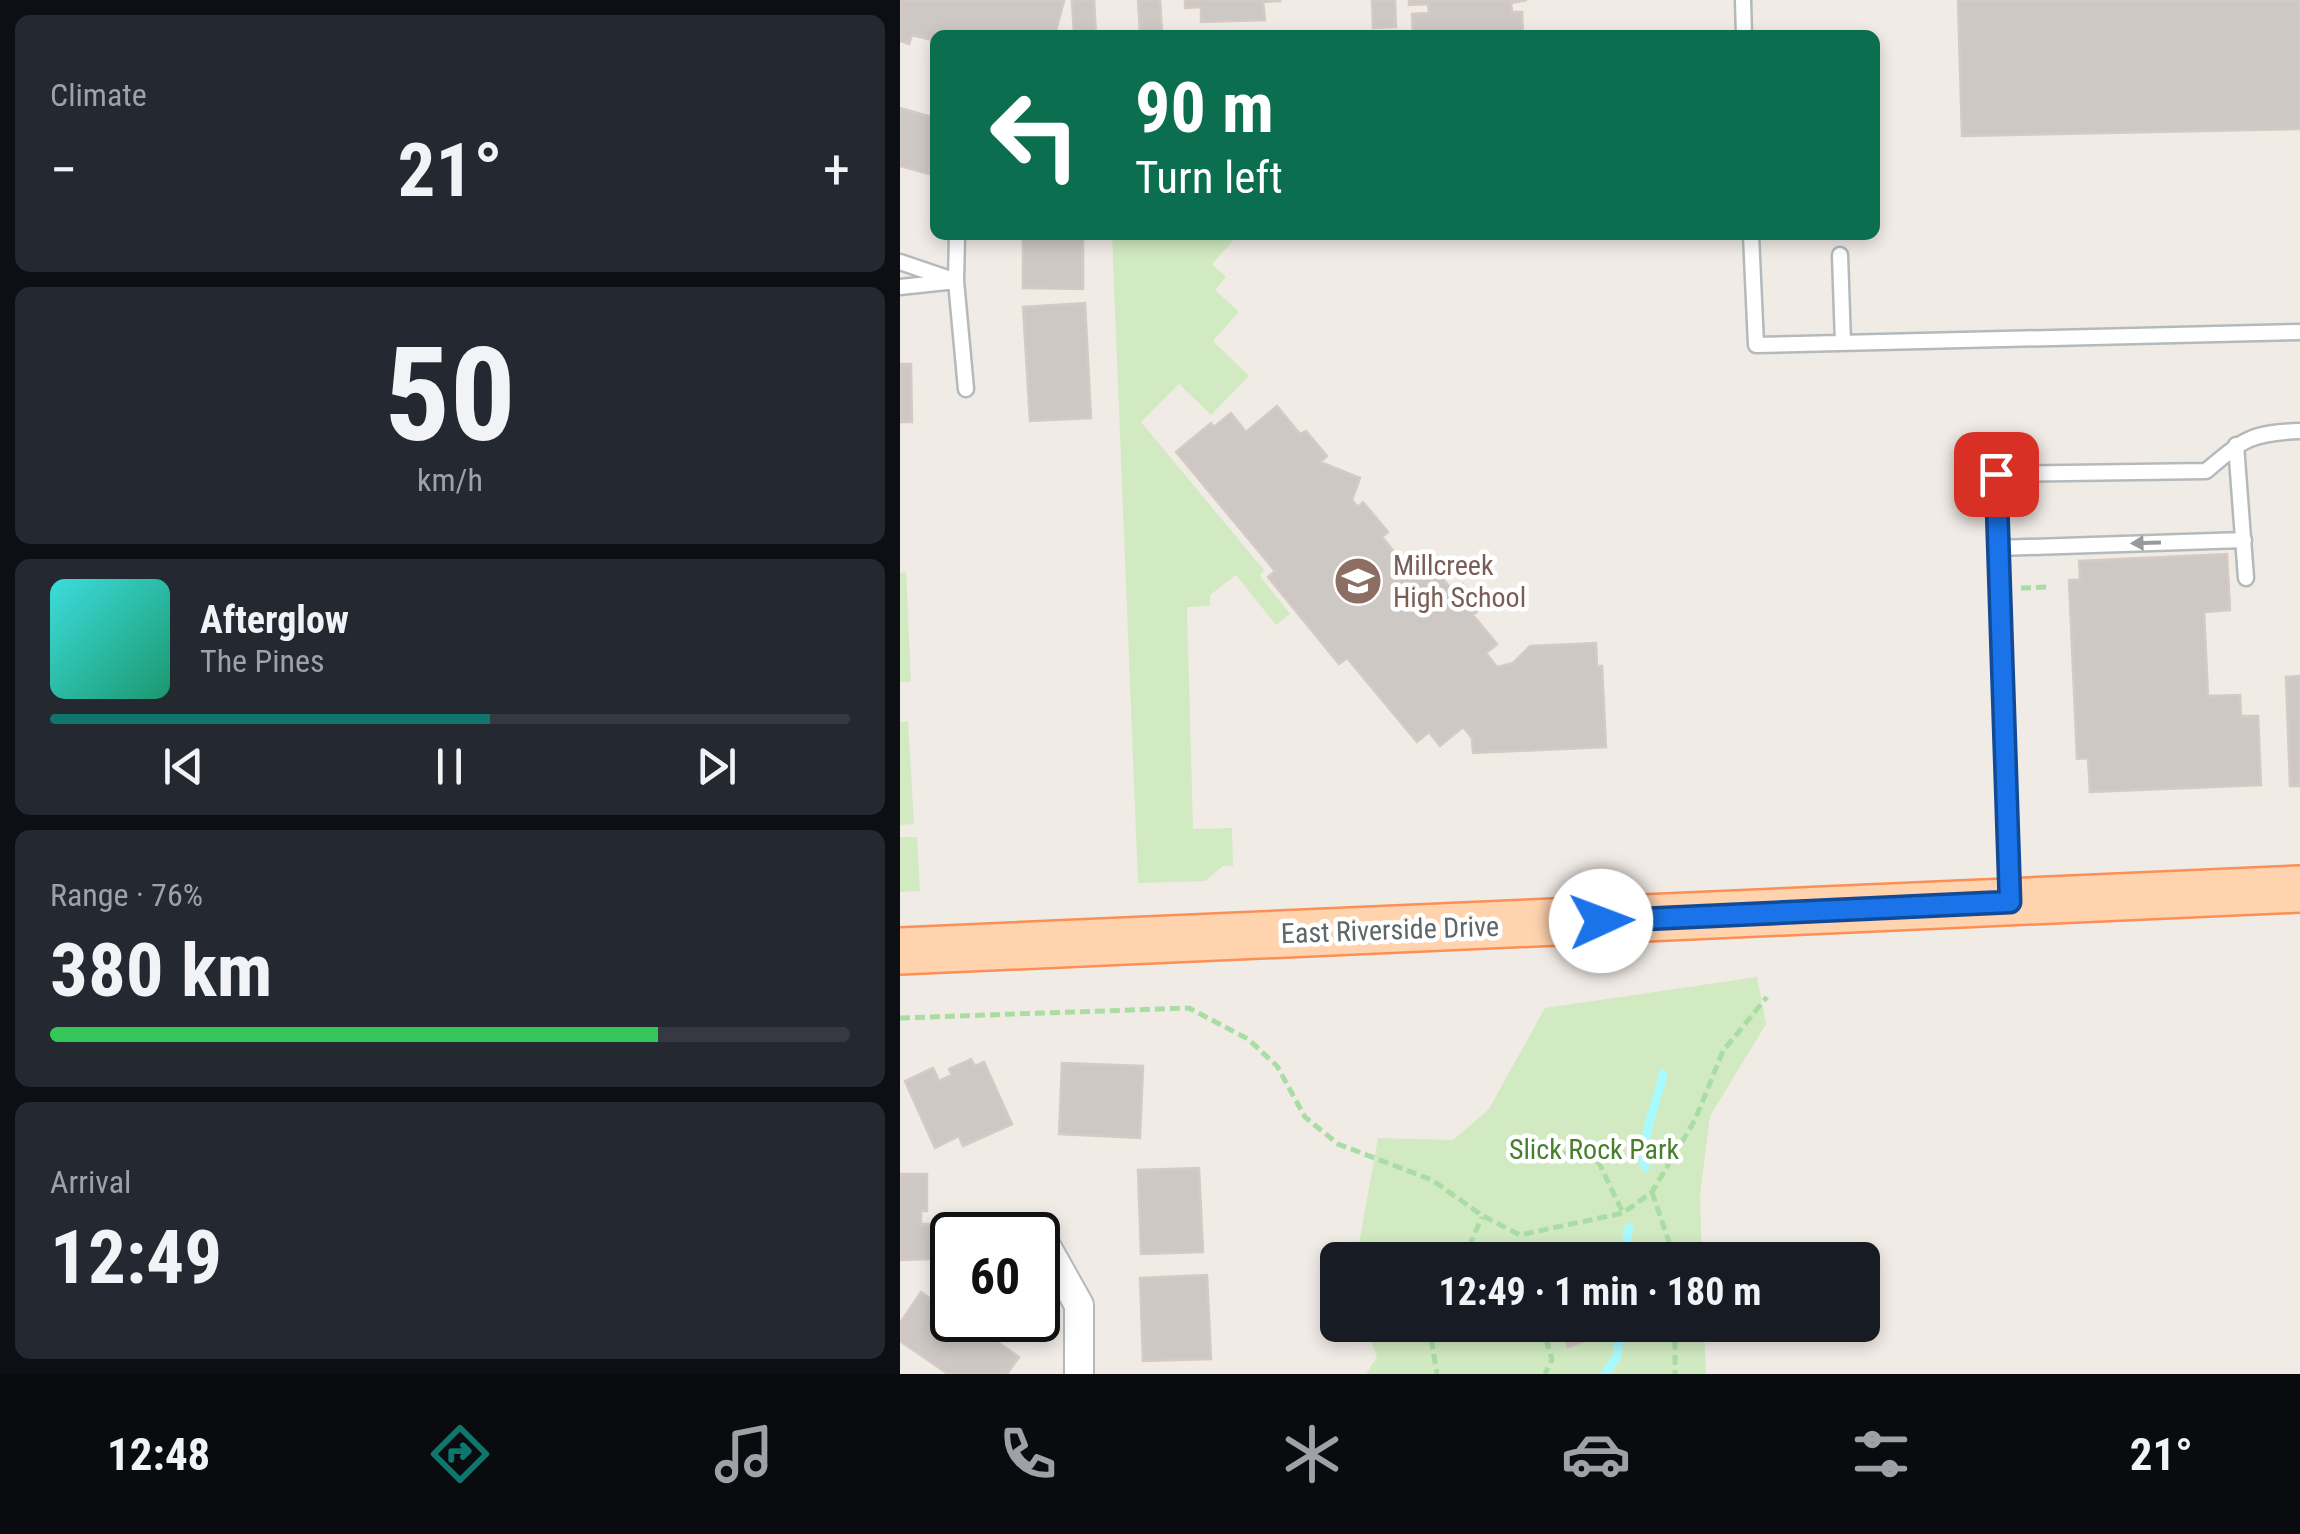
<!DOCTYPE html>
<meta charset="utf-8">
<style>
:root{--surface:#171b24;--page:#242831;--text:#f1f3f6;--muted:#9ea1a6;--line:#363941;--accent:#0f766e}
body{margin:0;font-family:"Roboto Condensed",sans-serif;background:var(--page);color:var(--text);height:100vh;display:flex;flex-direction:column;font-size:38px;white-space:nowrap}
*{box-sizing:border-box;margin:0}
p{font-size:32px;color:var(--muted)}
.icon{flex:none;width:55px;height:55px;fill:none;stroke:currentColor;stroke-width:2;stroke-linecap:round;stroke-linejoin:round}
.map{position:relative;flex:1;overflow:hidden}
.drawer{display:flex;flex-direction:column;gap:15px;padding:15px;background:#0d0f14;width:900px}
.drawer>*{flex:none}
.top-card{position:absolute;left:30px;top:30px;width:950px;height:210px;border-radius:15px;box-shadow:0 5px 15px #0003;background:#0b6e4f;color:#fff;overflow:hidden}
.speed{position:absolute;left:30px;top:1212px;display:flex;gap:20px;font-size:50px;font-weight:700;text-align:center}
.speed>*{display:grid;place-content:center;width:130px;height:130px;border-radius:50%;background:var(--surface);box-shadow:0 5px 15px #0003;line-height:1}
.speed .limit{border:5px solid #111;border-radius:15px;background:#fff;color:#111}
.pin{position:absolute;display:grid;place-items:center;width:85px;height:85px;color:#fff;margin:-42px;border-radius:20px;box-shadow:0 5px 15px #0006}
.me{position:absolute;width:110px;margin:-55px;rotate:88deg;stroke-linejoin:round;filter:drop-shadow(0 0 8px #0008)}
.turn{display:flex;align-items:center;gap:35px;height:210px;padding:0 40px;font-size:45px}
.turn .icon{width:130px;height:130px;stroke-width:2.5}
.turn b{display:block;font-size:70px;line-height:85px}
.big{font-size:75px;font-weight:700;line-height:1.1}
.drawer .widget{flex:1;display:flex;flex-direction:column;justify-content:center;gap:15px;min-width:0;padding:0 35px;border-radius:15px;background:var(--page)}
.drawer .dial{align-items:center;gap:0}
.dial b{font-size:130px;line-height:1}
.song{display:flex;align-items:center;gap:30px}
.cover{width:120px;height:120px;border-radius:15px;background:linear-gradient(135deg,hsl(180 70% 55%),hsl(160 70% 35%))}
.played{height:10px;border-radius:5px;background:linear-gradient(90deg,var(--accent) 55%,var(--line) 55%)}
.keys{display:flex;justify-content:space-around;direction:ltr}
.heat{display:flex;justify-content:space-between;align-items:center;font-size:55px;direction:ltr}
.charge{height:15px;border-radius:8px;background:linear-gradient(90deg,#34c759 76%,var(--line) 0)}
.trip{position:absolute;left:420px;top:1242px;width:560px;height:100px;border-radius:15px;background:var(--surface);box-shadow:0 5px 15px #0003;font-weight:700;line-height:100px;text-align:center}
.menu{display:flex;height:160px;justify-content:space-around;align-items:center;background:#090b0e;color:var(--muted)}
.menu .icon{width:70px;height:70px}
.menu .on{color:var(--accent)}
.menu b{font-size:45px;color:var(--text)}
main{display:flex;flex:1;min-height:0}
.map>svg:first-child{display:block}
</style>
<main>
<section class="drawer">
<div class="widget"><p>Climate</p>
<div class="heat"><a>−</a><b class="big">21°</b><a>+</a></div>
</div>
<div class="widget dial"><b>50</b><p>km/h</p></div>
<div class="widget">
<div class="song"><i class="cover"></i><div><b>Afterglow</b><p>The Pines</p></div></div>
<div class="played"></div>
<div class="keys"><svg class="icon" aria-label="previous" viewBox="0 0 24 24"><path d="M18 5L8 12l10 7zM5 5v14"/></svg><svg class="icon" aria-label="pause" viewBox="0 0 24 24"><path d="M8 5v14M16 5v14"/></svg><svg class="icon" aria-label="next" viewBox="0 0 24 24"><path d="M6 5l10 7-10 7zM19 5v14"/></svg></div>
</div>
<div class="widget"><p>Range · 76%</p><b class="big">380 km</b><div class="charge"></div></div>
<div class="widget"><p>Arrival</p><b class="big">12:49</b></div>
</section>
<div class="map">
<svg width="1400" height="1374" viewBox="0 0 1400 1374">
<rect width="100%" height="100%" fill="#f1ebe6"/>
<path fill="#d1eac2" d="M212,235H338L312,264L326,277L315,290L339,312L313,341L349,376L311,415L279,384L241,422L364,570L360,576L390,614L376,625L336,575L310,595V606L287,607L293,829L332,828L333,866H323L305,881L238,883Z
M6,572L11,682H0V573Z
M8,721L14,824L0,825V722Z
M17,837L20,891L0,892V837Z
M857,977L866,1024L810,1116L800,1195L802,1260H456L478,1138L553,1140L589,1109L645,1008Z
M465,1325H804L806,1374H466L477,1357Z"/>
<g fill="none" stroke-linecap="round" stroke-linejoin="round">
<path stroke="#a9faff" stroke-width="9" d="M745,1167C740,1136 757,1105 763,1074
M723,1260L729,1228
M705,1374L717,1356L721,1325"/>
</g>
<path fill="#cec8c5" stroke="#d6cac4" stroke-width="2.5" d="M0,0H160L164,1L155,35H35V41L12,35L9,44L0,41Z
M172,0H194L196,35H174Z
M238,0H260L262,32L240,33Z
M285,0H380V1L363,2L365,20L301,22V7L285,8Z
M472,0H495L496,27L473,28Z
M509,0H627L611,3L612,12H622L623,35H513L512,14L529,13L528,4L509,5Z
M1058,0H1400V129L1062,136Z
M0,108L35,118V155L29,174L0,166Z
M123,235H183V289L123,288Z
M185,303L191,418L130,421L123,307Z
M0,364H11L12,422H0Z
M377,406L400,434L406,431L427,456L420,462L460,478L452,500L458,507L463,502L488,532L482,537L512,573L527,560L554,592L563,584L582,607L573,615L597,644L586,653L597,667L613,663L630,646L696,643L697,666H702L706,747L573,753L572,738L563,727L540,746L529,732L517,742L447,658L439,664L368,577L375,571L276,452L311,423L314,427L331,413L346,432Z
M1327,554L1330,610L1304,612L1308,696L1340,695L1341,716H1358L1361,785L1190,792L1188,758L1177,759L1169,580H1180L1179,561Z
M1400,676V786H1390L1386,677Z
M71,1059L75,1066L84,1062L112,1124L63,1146L59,1136L35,1148L5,1081L33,1068L39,1081L52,1075L49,1069Z
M162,1063L243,1066L240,1138L159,1134Z
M299,1168L303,1252L241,1254L238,1170Z
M0,1174H27V1211H21V1224H33V1259L0,1260Z
M307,1275L311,1359L243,1361L240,1278Z
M40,1289L52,1297V1320H86L97,1327L90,1337L119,1357L107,1374H48L0,1341V1323L21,1292L32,1300Z
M659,1325H677L684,1341L668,1347Z"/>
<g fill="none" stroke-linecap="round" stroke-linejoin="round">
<g stroke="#b4babc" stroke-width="19">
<path id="service" d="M843,0L844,35
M851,235L856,345L1400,332
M940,255L943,343
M0,262L56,281L66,389
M0,287L56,281L57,235
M1336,445L1346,578
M1098,548L1344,540
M1110,896L1096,474L1306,471C1344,439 1350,433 1400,431"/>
</g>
<g stroke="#b4babc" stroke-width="32">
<path id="minor" d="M137,1230L179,1305V1374"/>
</g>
<g stroke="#fb8f55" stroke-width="50">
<path id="primary" d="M0,951L1400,889"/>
</g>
<path stroke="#aadda4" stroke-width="5" stroke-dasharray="10 5" stroke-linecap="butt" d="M1121,588L1148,587
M0,1018L289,1008L348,1039L377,1066L405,1117L438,1144L532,1180L583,1216L620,1235L723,1213L752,1192L795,1120L823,1051L867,997
M684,1154L699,1163L723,1213
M633,1159L684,1150
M752,1192L775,1260
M563,1260L582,1217
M535,1325L531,1338L537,1374
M642,1325L652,1360L645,1374
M775,1325V1374"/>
<use href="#service" stroke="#fff" stroke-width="14"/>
<use href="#minor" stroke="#fff" stroke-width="28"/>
<use href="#primary" stroke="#ffd3ae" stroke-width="45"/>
</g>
<defs><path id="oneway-solid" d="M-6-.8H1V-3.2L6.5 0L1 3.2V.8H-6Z" transform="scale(2.5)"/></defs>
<use fill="#969c9d" href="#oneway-solid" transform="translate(1246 543) rotate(178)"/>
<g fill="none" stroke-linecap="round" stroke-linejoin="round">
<g stroke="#114b97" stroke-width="25">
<path id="route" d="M701,921L1110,902L1096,474"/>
</g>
<use href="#route" stroke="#1a73e8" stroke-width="18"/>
</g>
<defs>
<g id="school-disc" transform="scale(2.5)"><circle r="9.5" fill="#8d6e63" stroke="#fff"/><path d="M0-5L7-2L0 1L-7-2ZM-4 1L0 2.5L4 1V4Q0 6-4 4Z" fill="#fff"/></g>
</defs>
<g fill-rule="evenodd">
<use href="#school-disc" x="458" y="581"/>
</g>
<g text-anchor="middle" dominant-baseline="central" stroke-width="9" stroke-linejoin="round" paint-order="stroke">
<g font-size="28" fill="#785e54" stroke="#fff" text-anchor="start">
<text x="493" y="565">Millcreek<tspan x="493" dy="32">High School</tspan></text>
</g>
<g font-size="28" fill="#5e6668" stroke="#fff">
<text transform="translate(490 930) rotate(-2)">East Riverside Drive</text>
</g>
<g font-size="28" fill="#487f2d" stroke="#fff">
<text x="694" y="1149">Slick Rock Park</text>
</g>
</g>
</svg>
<div class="speed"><div class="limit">60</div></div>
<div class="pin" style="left:1096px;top:474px;background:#d93025"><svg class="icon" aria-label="arrive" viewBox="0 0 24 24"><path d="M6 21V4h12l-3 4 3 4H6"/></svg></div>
<svg class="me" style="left:701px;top:921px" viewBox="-20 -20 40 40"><circle r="19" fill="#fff"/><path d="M0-13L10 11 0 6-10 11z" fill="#1a73e8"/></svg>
<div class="trip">12:49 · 1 min · 180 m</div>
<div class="top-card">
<div class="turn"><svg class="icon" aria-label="left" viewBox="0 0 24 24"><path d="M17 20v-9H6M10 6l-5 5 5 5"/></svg><div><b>90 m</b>Turn left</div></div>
</div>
</div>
</main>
<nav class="menu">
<b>12:48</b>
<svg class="icon on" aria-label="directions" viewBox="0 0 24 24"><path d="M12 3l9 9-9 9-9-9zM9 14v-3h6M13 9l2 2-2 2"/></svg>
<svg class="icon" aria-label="music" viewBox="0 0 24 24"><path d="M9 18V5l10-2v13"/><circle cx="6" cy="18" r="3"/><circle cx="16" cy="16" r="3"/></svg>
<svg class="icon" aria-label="phone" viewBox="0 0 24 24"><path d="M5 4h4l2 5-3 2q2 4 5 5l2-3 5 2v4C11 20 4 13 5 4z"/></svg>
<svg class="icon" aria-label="climate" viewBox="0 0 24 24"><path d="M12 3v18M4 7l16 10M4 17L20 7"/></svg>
<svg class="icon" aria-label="car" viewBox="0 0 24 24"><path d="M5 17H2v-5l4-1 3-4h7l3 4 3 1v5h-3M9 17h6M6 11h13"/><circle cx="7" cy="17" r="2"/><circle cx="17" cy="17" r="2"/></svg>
<svg class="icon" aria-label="filters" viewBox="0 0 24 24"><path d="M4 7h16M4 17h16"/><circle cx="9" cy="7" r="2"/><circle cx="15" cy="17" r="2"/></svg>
<b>21°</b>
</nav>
